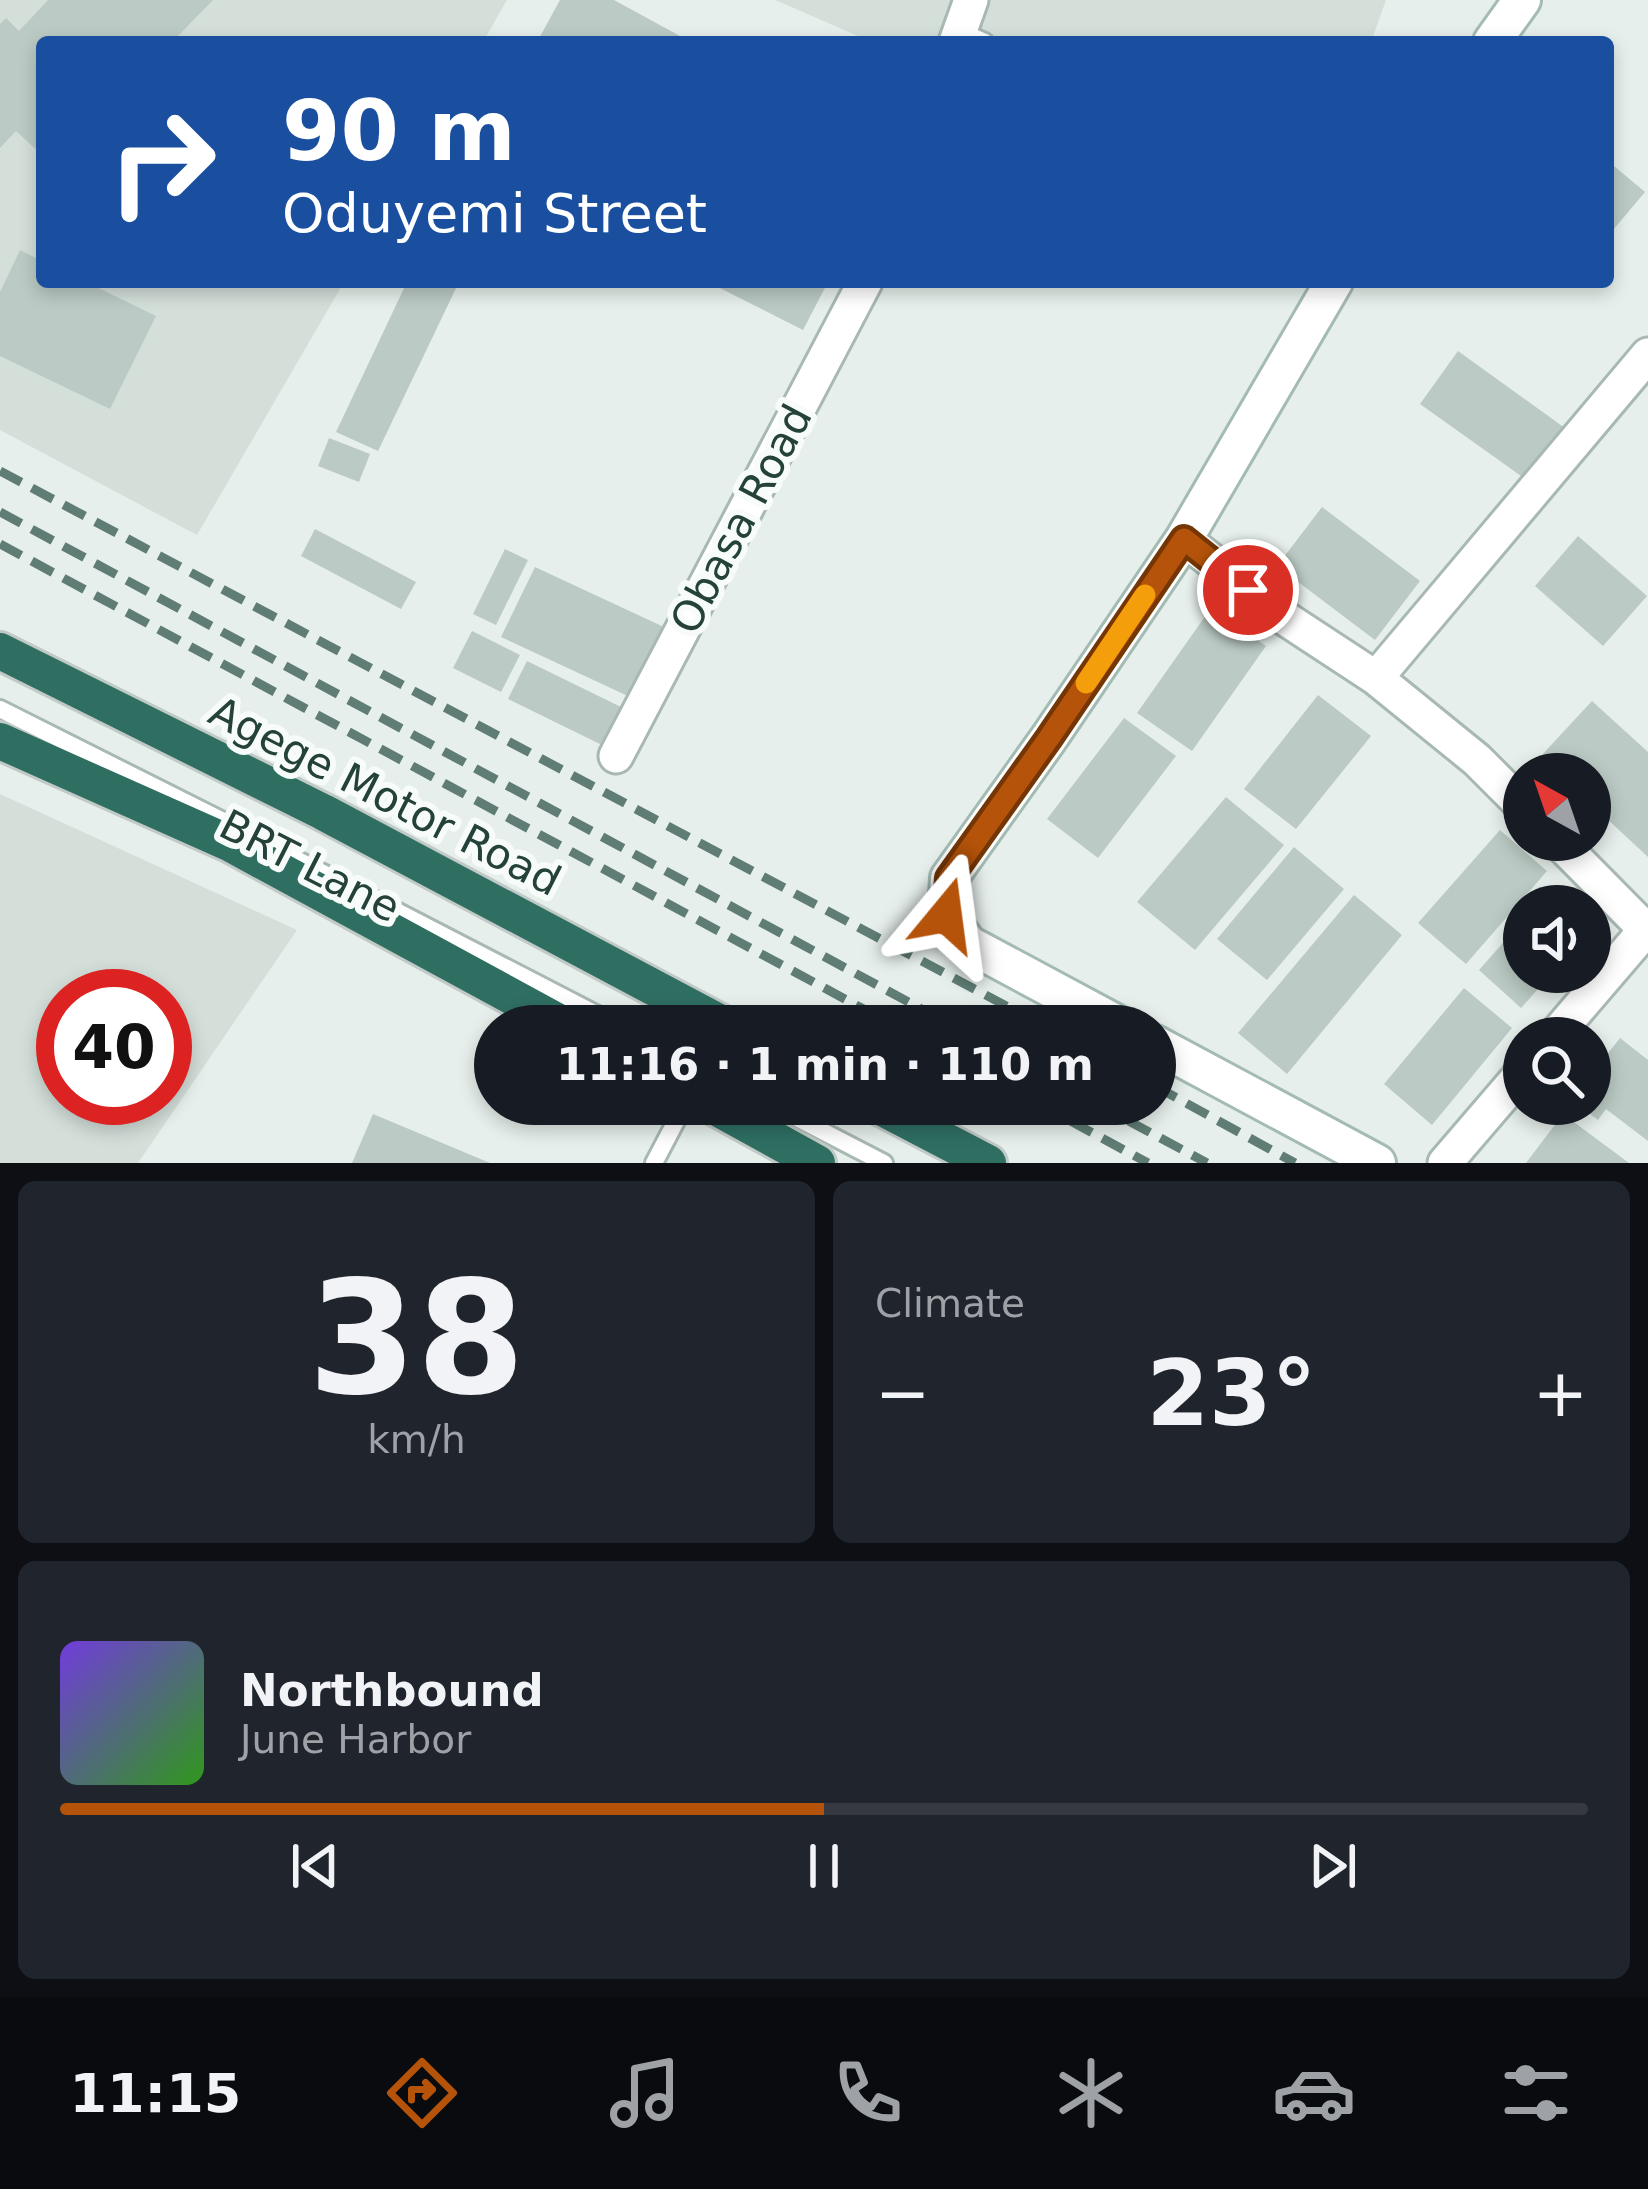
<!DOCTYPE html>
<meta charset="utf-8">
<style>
:root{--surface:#171b24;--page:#20242c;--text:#f1f3f6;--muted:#9ea1a6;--line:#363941;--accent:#b45309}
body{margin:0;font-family:"DejaVu Sans",sans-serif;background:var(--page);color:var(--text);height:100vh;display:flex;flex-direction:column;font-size:45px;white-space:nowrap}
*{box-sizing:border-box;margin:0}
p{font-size:39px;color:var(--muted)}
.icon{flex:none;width:66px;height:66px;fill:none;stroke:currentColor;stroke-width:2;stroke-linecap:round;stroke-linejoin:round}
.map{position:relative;height:1163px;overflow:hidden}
.details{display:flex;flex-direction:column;gap:18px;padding:18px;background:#0d0f14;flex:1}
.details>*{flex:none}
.banner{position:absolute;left:36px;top:36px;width:1578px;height:252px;border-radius:12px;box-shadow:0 6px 18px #0003;background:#1a4fa0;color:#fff;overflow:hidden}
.needle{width:78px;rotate:320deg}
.tools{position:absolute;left:1503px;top:753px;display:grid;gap:24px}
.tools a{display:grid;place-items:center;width:108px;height:108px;border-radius:50%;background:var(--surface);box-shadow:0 6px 18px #0003;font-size:60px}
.speed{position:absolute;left:36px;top:969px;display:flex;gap:24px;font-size:60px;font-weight:700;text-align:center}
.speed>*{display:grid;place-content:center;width:156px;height:156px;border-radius:50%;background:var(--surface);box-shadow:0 6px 18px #0003;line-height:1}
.speed .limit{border:18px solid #d22;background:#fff;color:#111}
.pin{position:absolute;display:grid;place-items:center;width:102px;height:102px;color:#fff;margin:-51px;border:6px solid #fff;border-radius:50%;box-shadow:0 3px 12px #0007}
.me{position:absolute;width:132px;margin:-66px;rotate:16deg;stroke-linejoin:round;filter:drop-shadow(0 0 9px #0008)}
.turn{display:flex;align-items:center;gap:42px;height:252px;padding:0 48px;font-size:54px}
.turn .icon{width:156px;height:156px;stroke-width:2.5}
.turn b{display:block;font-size:84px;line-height:102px}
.big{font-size:90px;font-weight:700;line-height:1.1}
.details .tile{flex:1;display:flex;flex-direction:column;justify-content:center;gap:18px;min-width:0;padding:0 42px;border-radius:18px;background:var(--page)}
.details .dial{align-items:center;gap:0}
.dial b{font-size:156px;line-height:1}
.song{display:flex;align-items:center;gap:36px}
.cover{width:144px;height:144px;border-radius:18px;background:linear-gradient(135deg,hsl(260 70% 55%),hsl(110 70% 35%))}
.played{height:12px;border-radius:6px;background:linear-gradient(90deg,var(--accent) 50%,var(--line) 50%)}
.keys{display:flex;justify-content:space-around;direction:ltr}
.heat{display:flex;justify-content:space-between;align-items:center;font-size:66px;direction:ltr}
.details .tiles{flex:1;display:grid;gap:18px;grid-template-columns:1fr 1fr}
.tile:last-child{grid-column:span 2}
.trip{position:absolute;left:474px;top:1005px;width:702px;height:120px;border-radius:60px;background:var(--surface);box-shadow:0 6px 18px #0003;font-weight:700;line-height:120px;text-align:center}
.menu{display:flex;height:192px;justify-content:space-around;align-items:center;background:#090b0e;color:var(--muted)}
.menu .icon{width:84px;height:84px}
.menu .active{color:var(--accent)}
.menu b{font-size:54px;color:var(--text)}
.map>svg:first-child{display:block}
</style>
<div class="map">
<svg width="1648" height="1163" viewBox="0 0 1648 1163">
<rect width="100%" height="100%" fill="#e6efeb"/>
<path fill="#d4dfda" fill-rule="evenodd" d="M0,0H507L483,42H42V282H344L197,535L0,430Z
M775,0H1386L1371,42H872Z
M0,794L297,930L138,1163H0ZM63,996H165V1098H63Z"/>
<path fill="#bbcac4" d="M48,0H213L172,42H42V155L16,131L0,148V24L6,18L19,31Z
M560,0H614L691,42H537Z
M1608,161L1645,192L1608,236Z
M20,250L42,261V282H86L156,316L110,409L0,356V292Z
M407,282H459L378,451L336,432Z
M708,282H828L803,330Z
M1458,351L1569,431L1531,483L1420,404Z
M329,438L370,454L359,482L318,466Z
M1322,507L1420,581L1375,640L1277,566Z
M315,529L416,582L401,609L301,556Z
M1578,536L1647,596L1603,646L1535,586Z
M505,549L528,560L496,625L473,614Z
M535,567L666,628L630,697L501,637Z
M1211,608L1266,646L1192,751L1137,713Z
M472,631L520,655L501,692L453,668Z
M527,661L621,707L602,745L508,699Z
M1318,695L1371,736L1296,829L1244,789Z
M1592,701L1648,752V857L1590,803V774H1559L1540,757Z
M1124,718L1176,756L1098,858L1047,819Z
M1226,797L1284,845L1195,950L1137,902Z
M1500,830L1547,871L1466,964L1418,923Z
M1294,847L1344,889L1267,980L1217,939Z
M1354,895L1402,935L1287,1074L1238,1033Z
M1524,919V972H1553L1521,1008L1479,970Z
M1464,988L1512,1028L1432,1125L1384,1084Z
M1620,1038L1648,1060V1141L1606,1109L1598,1120L1577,1104H1590V1076Z
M373,1114L490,1163H352Z
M1563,1114L1629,1163H1526Z"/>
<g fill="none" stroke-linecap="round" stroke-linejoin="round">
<g stroke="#a8b8b2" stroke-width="22">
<path id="lane" d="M960,31L985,42
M0,709L235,827
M263,842L619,1026
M770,1104L884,1163
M654,1163L685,1104"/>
</g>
<g stroke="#a8b8b2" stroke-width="39">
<path id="street" d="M956,42L971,0
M1184,539L1280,615L1376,678L1477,760L1524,807
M1376,678L1648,355
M616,756L865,282
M1557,840L1648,932
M1553,1038L1648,927
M1445,1163L1524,1071"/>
</g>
<g stroke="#a4bbb3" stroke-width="42">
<path id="secondary" d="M1492,42L1522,0
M1121,1026L968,944L947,915L949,878L1049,738L1184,539L1334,282
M1155,1044L1377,1163"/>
</g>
<g stroke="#c2cac8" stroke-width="42">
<path id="highway" d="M0,651L323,812L726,1026
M0,741L229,843L566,1026
M710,1104L817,1163
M875,1104L988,1163"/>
</g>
<use href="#lane" stroke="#fff" stroke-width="16"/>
<use href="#street" stroke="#fff" stroke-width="33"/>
<use href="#secondary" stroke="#fff" stroke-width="36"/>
<use href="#highway" stroke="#2f6f62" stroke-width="36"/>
<path stroke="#5f7d75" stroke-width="9" stroke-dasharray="24 12" stroke-linecap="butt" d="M0,471L1044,1026
M0,512L953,1026
M0,544L895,1026
M1155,1086L1295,1163
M1039,1104L1148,1163
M1097,1104L1207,1163"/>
</g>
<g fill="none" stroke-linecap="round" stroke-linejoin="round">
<g stroke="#753606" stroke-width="30">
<path id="route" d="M946,915L949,878L1049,738L1184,539L1248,590"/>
</g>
<use href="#route" stroke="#b45309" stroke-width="21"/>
<path stroke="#f59e0b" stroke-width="21" d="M1086,683L1145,595"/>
</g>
<g text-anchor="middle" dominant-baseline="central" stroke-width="12" stroke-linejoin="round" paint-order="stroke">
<g font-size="42" fill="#24423a" stroke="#f7fbf9">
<text transform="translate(741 519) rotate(-62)">Obasa Road</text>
<text transform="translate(385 796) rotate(27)">Agege Motor Road</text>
<text transform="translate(310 866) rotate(27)">BRT Lane</text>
</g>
</g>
</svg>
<div class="tools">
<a><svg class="needle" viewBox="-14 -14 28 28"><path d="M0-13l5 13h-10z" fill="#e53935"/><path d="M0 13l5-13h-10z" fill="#9ea1a6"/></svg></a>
<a><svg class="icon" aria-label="sound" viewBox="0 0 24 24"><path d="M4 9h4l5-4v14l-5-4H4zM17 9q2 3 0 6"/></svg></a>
<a><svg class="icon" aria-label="search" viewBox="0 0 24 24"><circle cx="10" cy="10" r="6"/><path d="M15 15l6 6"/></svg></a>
</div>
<div class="speed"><div class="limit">40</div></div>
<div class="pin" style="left:1248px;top:590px;background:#d93025"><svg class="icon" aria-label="arrive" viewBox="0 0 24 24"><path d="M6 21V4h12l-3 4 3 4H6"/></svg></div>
<svg class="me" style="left:946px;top:915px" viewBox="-20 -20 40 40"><path d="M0-17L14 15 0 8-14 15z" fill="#b45309" stroke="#fff" stroke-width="4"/></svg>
<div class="trip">11:16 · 1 min · 110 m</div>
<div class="banner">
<div class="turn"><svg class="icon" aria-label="right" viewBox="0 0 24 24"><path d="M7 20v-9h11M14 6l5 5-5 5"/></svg><div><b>90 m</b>Oduyemi Street</div></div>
</div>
</div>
<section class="details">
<div class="tiles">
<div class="tile dial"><b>38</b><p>km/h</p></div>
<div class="tile"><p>Climate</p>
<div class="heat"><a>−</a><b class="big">23°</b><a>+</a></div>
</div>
<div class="tile">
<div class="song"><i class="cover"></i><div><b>Northbound</b><p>June Harbor</p></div></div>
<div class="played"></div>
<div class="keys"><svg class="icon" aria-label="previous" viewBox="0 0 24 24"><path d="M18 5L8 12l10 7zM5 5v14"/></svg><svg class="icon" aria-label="pause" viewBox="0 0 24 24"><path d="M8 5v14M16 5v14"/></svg><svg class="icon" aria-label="next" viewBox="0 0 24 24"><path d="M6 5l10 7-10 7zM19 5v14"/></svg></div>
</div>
</div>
</section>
<nav class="menu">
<b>11:15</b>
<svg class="icon active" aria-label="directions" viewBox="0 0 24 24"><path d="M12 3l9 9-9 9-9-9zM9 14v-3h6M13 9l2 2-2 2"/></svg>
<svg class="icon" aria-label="music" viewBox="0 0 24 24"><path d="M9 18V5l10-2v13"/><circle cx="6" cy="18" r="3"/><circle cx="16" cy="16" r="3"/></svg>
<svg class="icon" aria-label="phone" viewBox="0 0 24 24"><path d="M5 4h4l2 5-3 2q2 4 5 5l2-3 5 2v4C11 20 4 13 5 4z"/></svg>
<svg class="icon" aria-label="climate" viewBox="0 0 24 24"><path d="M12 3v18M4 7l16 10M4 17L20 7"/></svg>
<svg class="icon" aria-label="car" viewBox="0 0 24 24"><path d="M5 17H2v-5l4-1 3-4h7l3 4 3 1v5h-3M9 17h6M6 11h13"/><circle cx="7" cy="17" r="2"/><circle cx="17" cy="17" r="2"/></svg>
<svg class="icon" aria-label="filters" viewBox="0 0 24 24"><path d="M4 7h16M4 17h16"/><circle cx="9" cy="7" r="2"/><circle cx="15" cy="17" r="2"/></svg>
</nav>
